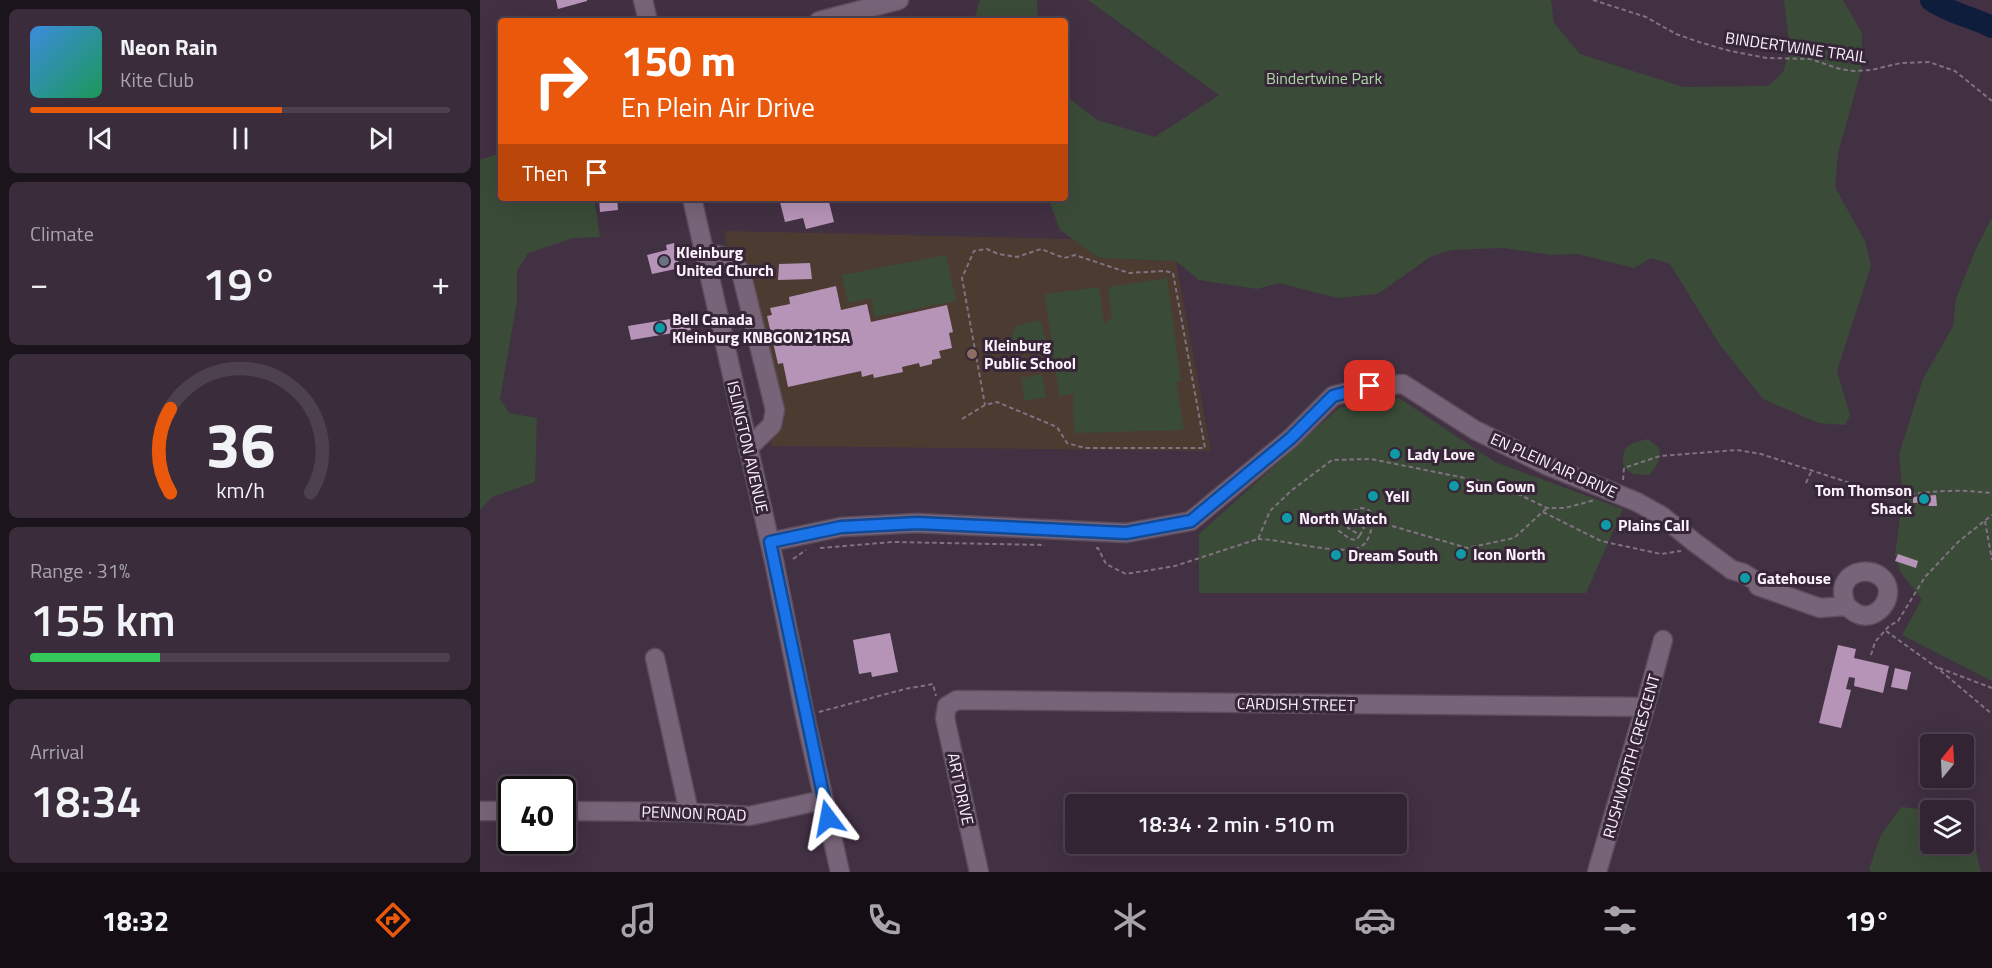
<!DOCTYPE html>
<meta charset="utf-8">
<style>
:root{--surface:#322432;--page:#3a2c3a;--text:#f1f3f6;--muted:#a8a4ac;--line:#4d414d;--accent:#ea580c}
body{margin:0;font-family:"Titillium Web",sans-serif;background:var(--page);color:var(--text);height:100vh;display:flex;flex-direction:column;font-size:22px;white-space:nowrap}
*{box-sizing:border-box;margin:0}
p{font-size:20px;color:var(--muted)}
.icon{flex:none;width:33px;height:33px;fill:none;stroke:currentColor;stroke-width:2;stroke-linecap:round;stroke-linejoin:round}
.map{position:relative;flex:1;overflow:hidden}
.panel{display:flex;flex-direction:column;gap:9px;padding:9px;background:#1c141c;width:480px}
.panel>*{flex:none}
.guide{position:absolute;left:18px;top:18px;width:570px;height:183px;border-radius:6px;box-shadow:0 6px 24px #0002,0 0 0 2px var(--line);background:#ea580c;color:#fff;overflow:hidden}
.needle{width:39px;rotate:18deg}
.buttons{position:absolute;left:1440px;top:734px;display:grid;gap:12px}
.buttons a{display:grid;place-items:center;width:54px;height:54px;border-radius:6px;background:var(--surface);box-shadow:0 6px 24px #0002,0 0 0 2px var(--line);font-size:30px}
.speed{position:absolute;left:18px;top:776px;display:flex;gap:12px;font-size:30px;font-weight:700;text-align:center}
.speed>*{display:grid;place-content:center;width:78px;height:78px;border-radius:50%;background:var(--surface);box-shadow:0 6px 24px #0002,0 0 0 2px var(--line);line-height:1}
.speed .limit{border:3px solid #111;border-radius:9px;background:#fff;color:#111}
.pin{position:absolute;display:grid;place-items:center;width:51px;height:51px;color:#fff;margin:-26px;border-radius:12px;box-shadow:0 3px 9px #0006}
.me{position:absolute;width:66px;margin:-33px;rotate:347deg;stroke-linejoin:round;filter:drop-shadow(0 0 4px #0008)}
.turn{display:flex;align-items:center;gap:21px;height:126px;padding:0 24px;font-size:27px}
.turn .icon{width:78px;height:78px;stroke-width:2.5}
.turn b{display:block;font-size:42px;line-height:51px}
.then{display:flex;align-items:center;height:57px;padding:0 24px;background:#0003;gap:12px;font-size:22px}
.big{font-size:45px;font-weight:600;line-height:1.1}
.panel .widget{flex:1;display:flex;flex-direction:column;justify-content:center;gap:9px;min-width:0;padding:0 21px;border-radius:9px;background:var(--page)}
.panel .dial{align-items:center;gap:0}
.dial svg{height:156px;overflow:visible;fill:none;stroke:var(--line);stroke-width:7;stroke-linecap:round;text-anchor:middle}
.dial text{fill:var(--text);stroke:none}
.song{display:flex;align-items:center;gap:18px}
.cover{width:72px;height:72px;border-radius:9px;background:linear-gradient(135deg,hsl(210 70% 55%),hsl(150 70% 35%))}
.played{height:6px;border-radius:3px;background:linear-gradient(90deg,var(--accent) 60%,var(--line) 60%)}
.keys{display:flex;justify-content:space-around;direction:ltr}
.heat{display:flex;justify-content:space-between;align-items:center;font-size:33px;direction:ltr}
.charge{height:9px;border-radius:4px;background:linear-gradient(90deg,#34c759 31%,var(--line) 0)}
.trip{position:absolute;left:585px;top:794px;width:342px;height:60px;border-radius:6px;background:var(--surface);box-shadow:0 6px 24px #0002,0 0 0 2px var(--line);font-weight:600;line-height:60px;text-align:center}
.menu{display:flex;height:96px;justify-content:space-around;align-items:center;background:#140e14;color:var(--muted)}
.menu .icon{width:42px;height:42px}
.menu .active{color:var(--accent)}
.menu b{font-size:27px;color:var(--text)}
main{display:flex;flex:1;min-height:0}
.map>svg:first-child{display:block}
</style>
<main>
<section class="panel">
<div class="widget">
<div class="song"><i class="cover"></i><div><b>Neon Rain</b><p>Kite Club</p></div></div>
<div class="played"></div>
<div class="keys"><svg class="icon" aria-label="previous" viewBox="0 0 24 24"><path d="M18 5L8 12l10 7zM5 5v14"/></svg><svg class="icon" aria-label="pause" viewBox="0 0 24 24"><path d="M8 5v14M16 5v14"/></svg><svg class="icon" aria-label="next" viewBox="0 0 24 24"><path d="M6 5l10 7-10 7zM19 5v14"/></svg></div>
</div>
<div class="widget"><p>Climate</p>
<div class="heat"><a>−</a><b class="big">19°</b><a>+</a></div>
</div>
<div class="widget dial"><svg viewBox="0 0 100 80">
<path d="M14 69A42 42 0 1 1 86 69"/>
<path d="M14 69A42 42 0 0 1 14 26" stroke="#ea580c"/>
<text x="50" y="56" font-size="32" font-weight="700">36</text>
<text x="50" y="72" font-size="11">km/h</text>
</svg></div>
<div class="widget"><p>Range · 31%</p><b class="big">155 km</b><div class="charge"></div></div>
<div class="widget"><p>Arrival</p><b class="big">18:34</b></div>
</section>
<div class="map">
<svg width="1512" height="872" viewBox="0 0 1512 872">
<rect width="100%" height="100%" fill="#423043"/>
<path fill="#4c3b31" d="M244,231L594,239L619,258L696,261L731,451L292,446Z"/>
<path fill="#3a4c37" d="M500,0H557L558,21H494Z
M608,0H1071L1074,23L1100,54L1203,87L1288,86L1303,72L1310,50L1304,0H1363L1382,33L1381,71L1358,153L1355,187L1385,241L1391,266L1357,371L1370,415L1365,425L1338,423L1283,399L1240,345L1190,264L1171,258L1154,268L1097,254L1071,255L1023,248L971,250L950,257L898,294L857,298L799,283L777,289L719,280L696,261L619,258L580,230L568,198H585V95L617,120L675,137L739,95Z
M21,153V198H114L120,237L93,238L48,253L37,271V301L20,399L29,413L57,418L55,482L12,497L0,510V160Z
M1512,217V681L1422,635L1442,599L1421,573L1415,555L1423,495L1419,454L1443,379L1473,326L1476,298L1496,249Z
M466,255L476,301L395,317L391,298L368,303L362,275Z
M687,278L701,381L696,382L704,430L594,433L593,394L579,396L565,294L619,287L624,324L632,317L628,287Z
M557,320L561,322L568,351L544,354L534,348L532,338L536,326Z
M562,374L566,397L545,401L541,378Z
M919,398L1015,462L1143,509L1106,593H719V534L859,408Z
M1168,439L1179,448C1181,460 1177,466 1169,475L1153,474L1144,468C1140,447 1149,443 1168,439Z
M1421,807L1450,810V843H1484V821L1492,834L1501,872H1391L1389,869L1401,835Z"/>
<g fill="none" stroke-linecap="round" stroke-linejoin="round">
<path stroke="#0e1d3c" stroke-width="22" d="M1451,0C1469,13 1492,17 1512,27"/>
</g>
<path fill="#b694b8" d="M76,0H107V1L78,9Z
M119,198H137L138,210L120,212Z
M299,198H348L354,222L326,229L323,218L305,222Z
M194,243L200,268L172,274L167,255L187,250L186,245Z
M330,263L332,279L298,280L299,264Z
M356,286L361,310L387,304L391,322L467,305L473,332L469,333L472,348L459,351L461,358L452,360V364L440,367L439,363L422,367L423,372L394,378L393,374L382,377L381,371L308,387L303,363L298,364L287,316L292,315L290,308L310,304L309,297Z
M208,316L211,330L151,340L148,326Z
M1456,495L1457,506H1449L1448,502L1433,503V497Z
M1418,554L1438,561L1436,568L1415,561Z
M410,633L418,672L392,677L391,672L379,674L373,640Z
M1358,645L1376,649L1374,658L1409,666L1403,693L1374,686L1375,678L1369,677L1366,689L1371,690L1361,728L1339,723Z
M1415,668L1431,672L1427,690L1411,687Z"/>
<g fill="none" stroke-linecap="round" stroke-linejoin="round">
<g stroke="#5b4c5c" stroke-width="21">
<path id="minor" d="M163,0L168,21
M339,21L419,0
M212,198L294,561L325,716L360,872
M224,252L249,258L261,272L295,410L292,425L268,448
M290,542L361,527L437,523L646,533L711,521L811,438L853,396L890,386L923,384L995,430L1068,466L1157,502L1182,516L1214,542L1252,570L1263,573L1289,589
M1278,586L1340,608L1366,606C1370,608 1374,613 1378,614C1399,623 1419,592 1401,577C1388,566 1363,572 1363,592C1363,596 1365,602 1366,606
M175,658L209,812
M0,811H32
M82,811L209,812L269,816L343,800
M499,872L465,718L467,706L477,700L1165,707
M1117,872L1165,707L1183,640"/>
</g>
<path stroke="#817282" stroke-width="2" stroke-dasharray="4.5 3" stroke-linecap="butt" d="M1113,0L1166,17L1196,34L1219,42L1250,51L1287,58L1330,59L1360,69L1374,71L1391,70L1421,63L1449,62L1475,71L1512,101
M482,419L505,405L517,402L577,427L587,443L605,448H725L693,273L685,271L649,273L595,255L584,258L561,249L537,257L518,254L507,249L494,251L482,278L505,405
M1143,480L1144,468L1180,456L1257,450L1281,454L1407,495C1428,496 1448,491 1469,491C1483,490 1498,492 1512,493
M1326,483L1331,472
M1063,512L1121,541L1181,554L1201,551
M1505,521L1512,560
M880,535L876,540L870,539L859,531L860,523L868,513L881,508L887,509L909,525L987,548L1034,538L1067,508
M778,539C802,539 860,556 880,547C888,543 890,534 892,527L885,519L879,518L871,522L868,528L880,535L884,528L879,524L871,522
M340,548L413,542L565,545
M616,548H618L626,564L646,574L695,566L778,539L790,511L812,490L852,460L891,459L1005,482L1036,493L1067,508H1085L1115,500
M313,559L326,550
M1406,631L1456,667L1512,714
M1391,655L1395,642L1409,626L1418,621L1445,577L1478,542L1512,515
M1459,668L1512,688
M339,712L425,689L453,684L456,696"/>
<use href="#minor" stroke="#786478" stroke-width="18"/>
</g>
<g fill="none" stroke-linecap="round" stroke-linejoin="round">
<g stroke="#114b97" stroke-width="15">
<path id="route" d="M348,818L290,542L361,527L437,523L646,533L711,521L811,438L853,396L890,386"/>
</g>
<use href="#route" stroke="#1a73e8" stroke-width="10"/>
</g>
<circle fill="#6b7280" stroke="#372638" stroke-width="2" cx="184" cy="261" r="6"/>
<g fill="#0f9aa8" stroke="#372638" stroke-width="2">
<circle cx="180" cy="328" r="6"/>
<circle cx="915" cy="454" r="6"/>
<circle cx="974" cy="486" r="6"/>
<circle cx="893" cy="496" r="6"/>
<circle cx="1444" cy="499" r="6"/>
<circle cx="807" cy="518" r="6"/>
<circle cx="1126" cy="525" r="6"/>
<circle cx="981" cy="554" r="6"/>
<circle cx="856" cy="555" r="6"/>
<circle cx="1265" cy="578" r="6"/>
</g>
<circle fill="#8d6e63" stroke="#372638" stroke-width="2" cx="492" cy="354" r="6"/>
<g text-anchor="middle" dominant-baseline="central" stroke-width="6" stroke-linejoin="round" paint-order="stroke">
<g font-size="16" fill="#fcf1fd" stroke="#372638">
<text transform="translate(1316 47) rotate(8)">BINDERTWINE TRAIL</text>
<text transform="translate(268 447) rotate(77)">ISLINGTON AVENUE</text>
<text transform="translate(1074 465) rotate(24)">EN PLEIN AIR DRIVE</text>
<text transform="translate(816 704) rotate(1)">CARDISH STREET</text>
<text transform="translate(1151 756) rotate(-74)">RUSHWORTH CRESCENT</text>
<text transform="translate(481 789) rotate(78)">ART DRIVE</text>
<text transform="translate(214 813) rotate(2)">PENNON ROAD</text>
</g>
<g font-size="16" fill="#a8daa1" stroke="#372638">
<text x="844" y="78">Bindertwine Park</text>
</g>
<g font-size="16" font-weight="bold" fill="#fcf1fd" stroke="#372638" text-anchor="start">
<text x="196" y="252">Kleinburg<tspan x="196" dy="18">United Church</tspan></text>
<text x="192" y="319">Bell Canada<tspan x="192" dy="18">Kleinburg KNBGON21RSA</tspan></text>
<text x="504" y="345">Kleinburg<tspan x="504" dy="18">Public School</tspan></text>
<text x="927" y="454">Lady Love</text>
<text x="986" y="486">Sun Gown</text>
<text x="1432" y="490" text-anchor="end">Tom Thomson<tspan x="1432" dy="18">Shack</tspan></text>
<text x="905" y="496">Yell</text>
<text x="819" y="518">North Watch</text>
<text x="1138" y="525">Plains Call</text>
<text x="993" y="554">Icon North</text>
<text x="868" y="555">Dream South</text>
<text x="1277" y="578">Gatehouse</text>
</g>
</g>
</svg>
<div class="buttons">
<a><svg class="needle" viewBox="-14 -14 28 28"><path d="M0-13l5 13h-10z" fill="#e53935"/><path d="M0 13l5-13h-10z" fill="#a8a4ac"/></svg></a>
<a><svg class="icon" aria-label="layers" viewBox="0 0 24 24"><path d="M12 4l9 5-9 5-9-5zM3 14l9 5 9-5"/></svg></a>
</div>
<div class="speed"><div class="limit">40</div></div>
<div class="pin" style="left:890px;top:386px;background:#d93025"><svg class="icon" aria-label="arrive" viewBox="0 0 24 24"><path d="M6 21V4h12l-3 4 3 4H6"/></svg></div>
<svg class="me" style="left:348px;top:818px" viewBox="-20 -20 40 40"><path d="M0-17L14 15 0 8-14 15z" fill="#1a73e8" stroke="#fff" stroke-width="4"/></svg>
<div class="trip">18:34 · 2 min · 510 m</div>
<div class="guide">
<div class="turn"><svg class="icon" aria-label="right" viewBox="0 0 24 24"><path d="M7 20v-9h11M14 6l5 5-5 5"/></svg><div><b>150 m</b>En Plein Air Drive</div></div>
<div class="then">Then<svg class="icon" aria-label="arrive" viewBox="0 0 24 24"><path d="M6 21V4h12l-3 4 3 4H6"/></svg></div>
</div>
</div>
</main>
<nav class="menu">
<b>18:32</b>
<svg class="icon active" aria-label="directions" viewBox="0 0 24 24"><path d="M12 3l9 9-9 9-9-9zM9 14v-3h6M13 9l2 2-2 2"/></svg>
<svg class="icon" aria-label="music" viewBox="0 0 24 24"><path d="M9 18V5l10-2v13"/><circle cx="6" cy="18" r="3"/><circle cx="16" cy="16" r="3"/></svg>
<svg class="icon" aria-label="phone" viewBox="0 0 24 24"><path d="M5 4h4l2 5-3 2q2 4 5 5l2-3 5 2v4C11 20 4 13 5 4z"/></svg>
<svg class="icon" aria-label="climate" viewBox="0 0 24 24"><path d="M12 3v18M4 7l16 10M4 17L20 7"/></svg>
<svg class="icon" aria-label="car" viewBox="0 0 24 24"><path d="M5 17H2v-5l4-1 3-4h7l3 4 3 1v5h-3M9 17h6M6 11h13"/><circle cx="7" cy="17" r="2"/><circle cx="17" cy="17" r="2"/></svg>
<svg class="icon" aria-label="filters" viewBox="0 0 24 24"><path d="M4 7h16M4 17h16"/><circle cx="9" cy="7" r="2"/><circle cx="15" cy="17" r="2"/></svg>
<b>19°</b>
</nav>
